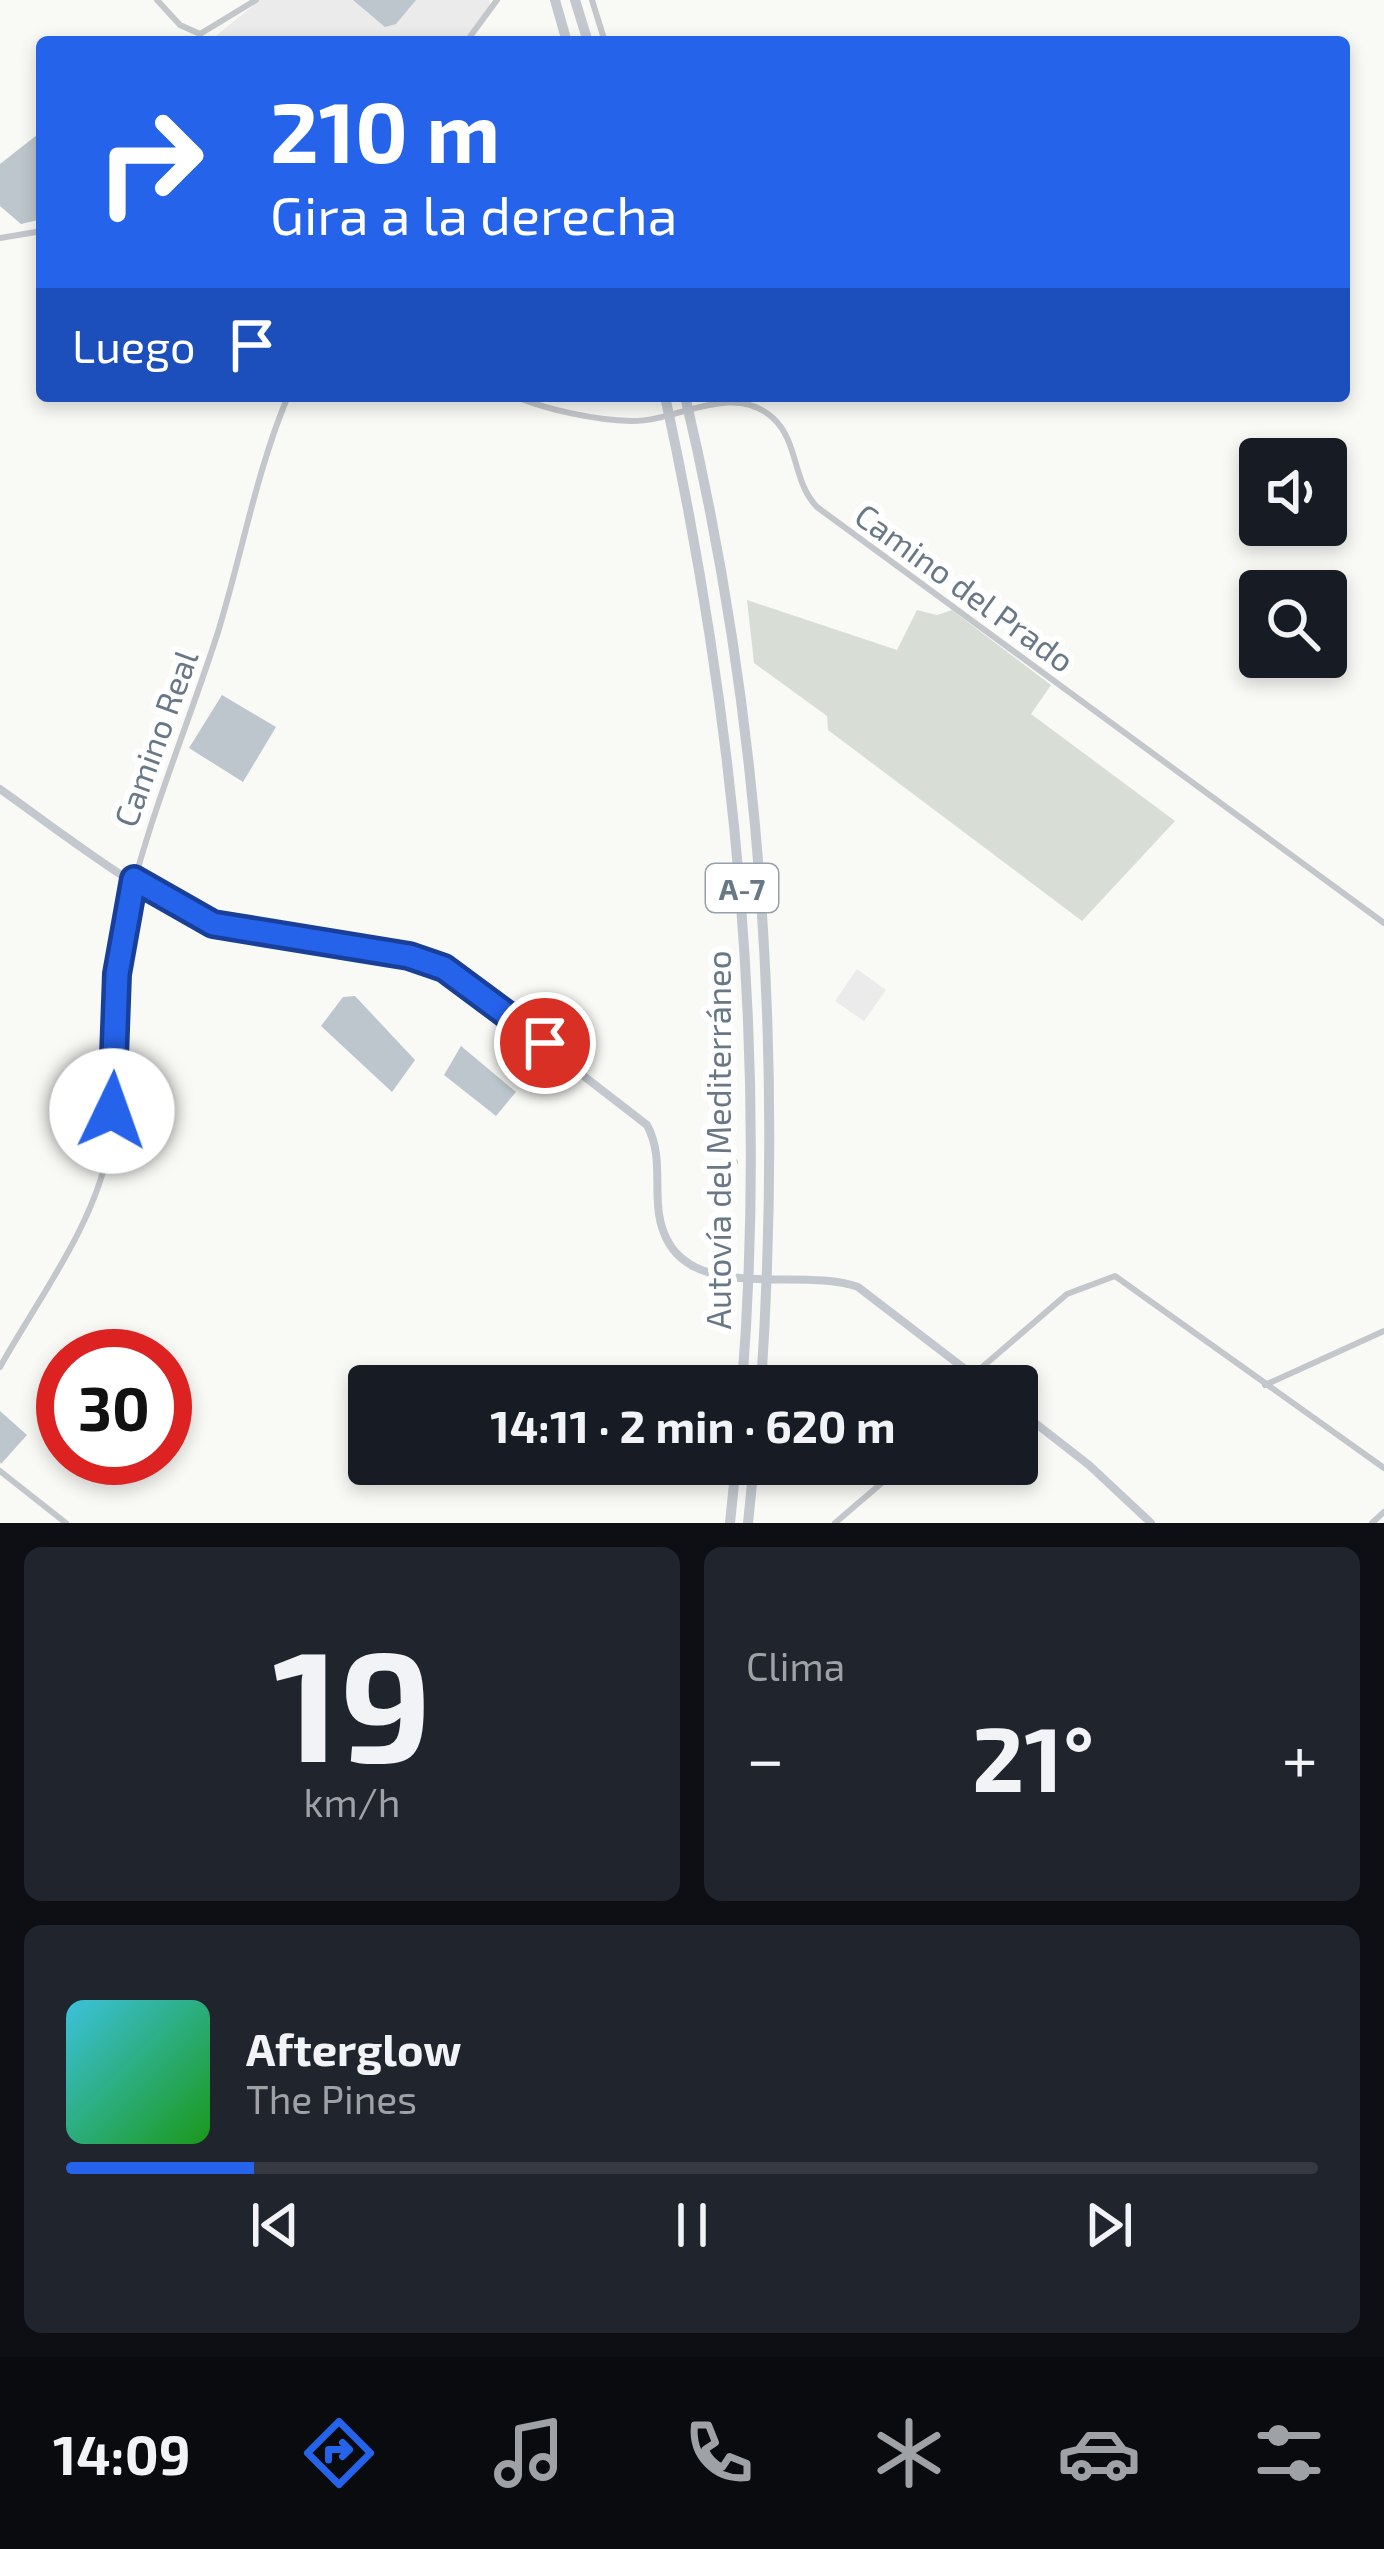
<!DOCTYPE html>
<html lang="es">
<meta charset="utf-8">
<style>
:root{--surface:#171b24;--page:#20242c;--text:#f1f3f6;--muted:#9ea1a6;--line:#363941;--accent:#2563eb}
body{margin:0;font-family:"Exo 2",sans-serif;background:var(--page);color:var(--text);height:100vh;display:flex;flex-direction:column;font-size:45px;white-space:nowrap}
*{box-sizing:border-box;margin:0}
p{font-size:39px;color:var(--muted)}
.icon{flex:none;width:66px;height:66px;fill:none;stroke:currentColor;stroke-width:2;stroke-linecap:round;stroke-linejoin:round}
.map{position:relative;height:1523px;overflow:hidden}
.drawer{display:flex;flex-direction:column;gap:24px;padding:24px;background:#0d0f14;flex:1}
.drawer>*{flex:none}
.top-card{position:absolute;left:36px;top:36px;width:1314px;height:366px;border-radius:12px;box-shadow:0 6px 18px #0003;background:#2563eb;color:#fff;overflow:hidden}
.tools{position:absolute;left:1239px;top:438px;display:grid;gap:24px}
.tools a{display:grid;place-items:center;width:108px;height:108px;border-radius:12px;background:var(--surface);box-shadow:0 6px 18px #0003;font-size:60px}
.speed{position:absolute;left:36px;top:1329px;display:flex;gap:24px;font-size:60px;font-weight:700;text-align:center}
.speed>*{display:grid;place-content:center;width:156px;height:156px;border-radius:50%;background:var(--surface);box-shadow:0 6px 18px #0003;line-height:1}
.speed .limit{border:18px solid #d22;background:#fff;color:#111}
.pin{position:absolute;display:grid;place-items:center;width:102px;height:102px;color:#fff;margin:-51px;border:6px solid #fff;border-radius:50%;box-shadow:0 3px 12px #0007}
.me{position:absolute;width:132px;margin:-66px;rotate:3deg;stroke-linejoin:round;filter:drop-shadow(0 0 9px #0008)}
.turn{display:flex;align-items:center;gap:42px;height:252px;padding:0 36px;font-size:54px}
.turn .icon{width:156px;height:156px;stroke-width:2.5}
.turn b{display:block;font-size:84px;line-height:102px}
.then{display:flex;align-items:center;height:114px;padding:0 36px;background:#0003;gap:24px;font-size:45px}
.big{font-size:90px;font-weight:700;line-height:1.1}
.drawer .card{flex:1;display:flex;flex-direction:column;justify-content:center;gap:18px;min-width:0;padding:0 42px;border-radius:18px;background:var(--page)}
.drawer .dial{align-items:center;gap:0}
.dial b{font-size:156px;line-height:1}
.song{display:flex;align-items:center;gap:36px}
.cover{width:144px;height:144px;border-radius:18px;background:linear-gradient(135deg,hsl(190 70% 55%),hsl(120 70% 35%))}
.played{height:12px;border-radius:6px;background:linear-gradient(90deg,var(--accent) 15%,var(--line) 15%)}
.keys{display:flex;justify-content:space-around;direction:ltr}
.heat{display:flex;justify-content:space-between;align-items:center;font-size:66px;direction:ltr}
.drawer .tiles{flex:1;display:grid;gap:24px;grid-template-columns:1fr 1fr}
.card:last-child{grid-column:span 2}
.trip{position:absolute;left:348px;top:1365px;width:690px;height:120px;border-radius:12px;background:var(--surface);box-shadow:0 6px 18px #0003;font-weight:700;line-height:120px;text-align:center}
.tabs{display:flex;height:192px;justify-content:space-around;align-items:center;background:#090b0e;color:var(--muted)}
.tabs .icon{width:84px;height:84px}
.tabs .active{color:var(--accent)}
.tabs b{font-size:54px;color:var(--text)}
.map>svg:first-child{display:block}
</style>
<div class="map">
<svg width="1384" height="1523" viewBox="0 0 1384 1523">
<rect width="100%" height="100%" fill="#f9f9f6"/>
<path fill="#eaebea" d="M260,0H489L490,5L462,42L211,40Z
M857,969L886,990L864,1021L835,1001Z"/>
<path fill="#d8ded6" d="M747,600L897,650L917,610L937,615L952,610L1051,685L1031,714L1175,821L1082,921L828,730L827,716L754,663Z"/>
<path fill="#bdc6cc" d="M353,0H416L396,24L385,27Z
M42,131V219L21,224L0,206V164Z
M222,695L276,727L243,782L189,748Z
M355,996L415,1060L392,1092L321,1026L343,997Z
M461,1046L516,1092L496,1116L444,1075Z
M0,1411L27,1435L1,1464L0,1462Z"/>
<g fill="none" stroke-linecap="round" stroke-linejoin="round">
<path stroke="#c3c6ca" stroke-width="6" d="M157,0L180,25L200,34L256,0
M592,0L605,42
M466,42L497,0
M0,238L42,231
M514,396C547,410 595,420 631,421C677,422 732,381 773,418C799,442 792,481 817,507L1384,923
M713,1171L735,1162
M0,1367C38,1299 96,1223 109,1146C121,1074 108,999 123,928C145,825 186,732 218,632C242,554 256,472 288,396
M973,1375L1067,1294L1115,1276L1384,1468
M1265,1385L1384,1331
M0,1471L66,1523
M835,1523L904,1464
M1372,1523L1384,1512"/>
<path stroke="#c2c8ce" stroke-width="8" d="M0,789C54,827 158,909 218,925C293,944 371,943 444,968L647,1125C666,1160 650,1198 664,1233C691,1304 801,1266 858,1287L987,1386
M1017,1409L1089,1465L1151,1523"/>
<path stroke="#c2c8ce" stroke-width="10" d="M555,0L567,42
M575,0L588,42
M665,396C736,722 768,1052 742,1386
M685,396C762,720 783,1054 761,1386
M730,1523L736,1464
M748,1523L754,1464"/>
</g>
<g fill="none" stroke-linecap="round" stroke-linejoin="round">
<g stroke="#184099" stroke-width="30">
<path id="route" d="M112,1111L117,974L134,879L213,924L409,956L444,968L545,1043"/>
</g>
<use href="#route" stroke="#2563eb" stroke-width="21"/>
</g>
<g text-anchor="middle" dominant-baseline="central" stroke-width="12" stroke-linejoin="round" paint-order="stroke">
<rect fill="#fff" stroke="#96a0ab" stroke-width="3" x="706" y="864" width="72" height="48" rx="9"/>
<g font-size="30" font-weight="bold" fill="#697887">
<text x="742" y="888">A-7</text>
</g>
<g font-size="33" fill="#697887" stroke="#fff">
<text transform="translate(965 587) rotate(36)">Camino del Prado</text>
<text transform="translate(155 738) rotate(-70)">Camino Real</text>
<text transform="translate(718 1140) rotate(-90)">Autovía del Mediterráneo</text>
</g>
</g>
</svg>
<div class="tools">
<a><svg class="icon" aria-label="sound" viewBox="0 0 24 24"><path d="M4 9h4l5-4v14l-5-4H4zM17 9q2 3 0 6"/></svg></a>
<a><svg class="icon" aria-label="search" viewBox="0 0 24 24"><circle cx="10" cy="10" r="6"/><path d="M15 15l6 6"/></svg></a>
</div>
<div class="speed"><div class="limit">30</div></div>
<div class="pin" style="left:545px;top:1043px;background:#d93025"><svg class="icon" aria-label="arrive" viewBox="0 0 24 24"><path d="M6 21V4h12l-3 4 3 4H6"/></svg></div>
<svg class="me" style="left:112px;top:1111px" viewBox="-20 -20 40 40"><circle r="19" fill="#fff"/><path d="M0-13L10 11 0 6-10 11z" fill="#2563eb"/></svg>
<div class="trip">14:11 · 2 min · 620 m</div>
<div class="top-card">
<div class="turn"><svg class="icon" aria-label="right" viewBox="0 0 24 24"><path d="M7 20v-9h11M14 6l5 5-5 5"/></svg><div><b>210 m</b>Gira a la derecha</div></div>
<div class="then">Luego<svg class="icon" aria-label="arrive" viewBox="0 0 24 24"><path d="M6 21V4h12l-3 4 3 4H6"/></svg></div>
</div>
</div>
<section class="drawer">
<div class="tiles">
<div class="card dial"><b>19</b><p>km/h</p></div>
<div class="card"><p>Clima</p>
<div class="heat"><a>−</a><b class="big">21°</b><a>+</a></div>
</div>
<div class="card">
<div class="song"><i class="cover"></i><div><b>Afterglow</b><p>The Pines</p></div></div>
<div class="played"></div>
<div class="keys"><svg class="icon" aria-label="previous" viewBox="0 0 24 24"><path d="M18 5L8 12l10 7zM5 5v14"/></svg><svg class="icon" aria-label="pause" viewBox="0 0 24 24"><path d="M8 5v14M16 5v14"/></svg><svg class="icon" aria-label="next" viewBox="0 0 24 24"><path d="M6 5l10 7-10 7zM19 5v14"/></svg></div>
</div>
</div>
</section>
<nav class="tabs">
<b>14:09</b>
<svg class="icon active" aria-label="directions" viewBox="0 0 24 24"><path d="M12 3l9 9-9 9-9-9zM9 14v-3h6M13 9l2 2-2 2"/></svg>
<svg class="icon" aria-label="music" viewBox="0 0 24 24"><path d="M9 18V5l10-2v13"/><circle cx="6" cy="18" r="3"/><circle cx="16" cy="16" r="3"/></svg>
<svg class="icon" aria-label="phone" viewBox="0 0 24 24"><path d="M5 4h4l2 5-3 2q2 4 5 5l2-3 5 2v4C11 20 4 13 5 4z"/></svg>
<svg class="icon" aria-label="climate" viewBox="0 0 24 24"><path d="M12 3v18M4 7l16 10M4 17L20 7"/></svg>
<svg class="icon" aria-label="car" viewBox="0 0 24 24"><path d="M5 17H2v-5l4-1 3-4h7l3 4 3 1v5h-3M9 17h6M6 11h13"/><circle cx="7" cy="17" r="2"/><circle cx="17" cy="17" r="2"/></svg>
<svg class="icon" aria-label="filters" viewBox="0 0 24 24"><path d="M4 7h16M4 17h16"/><circle cx="9" cy="7" r="2"/><circle cx="15" cy="17" r="2"/></svg>
</nav>
